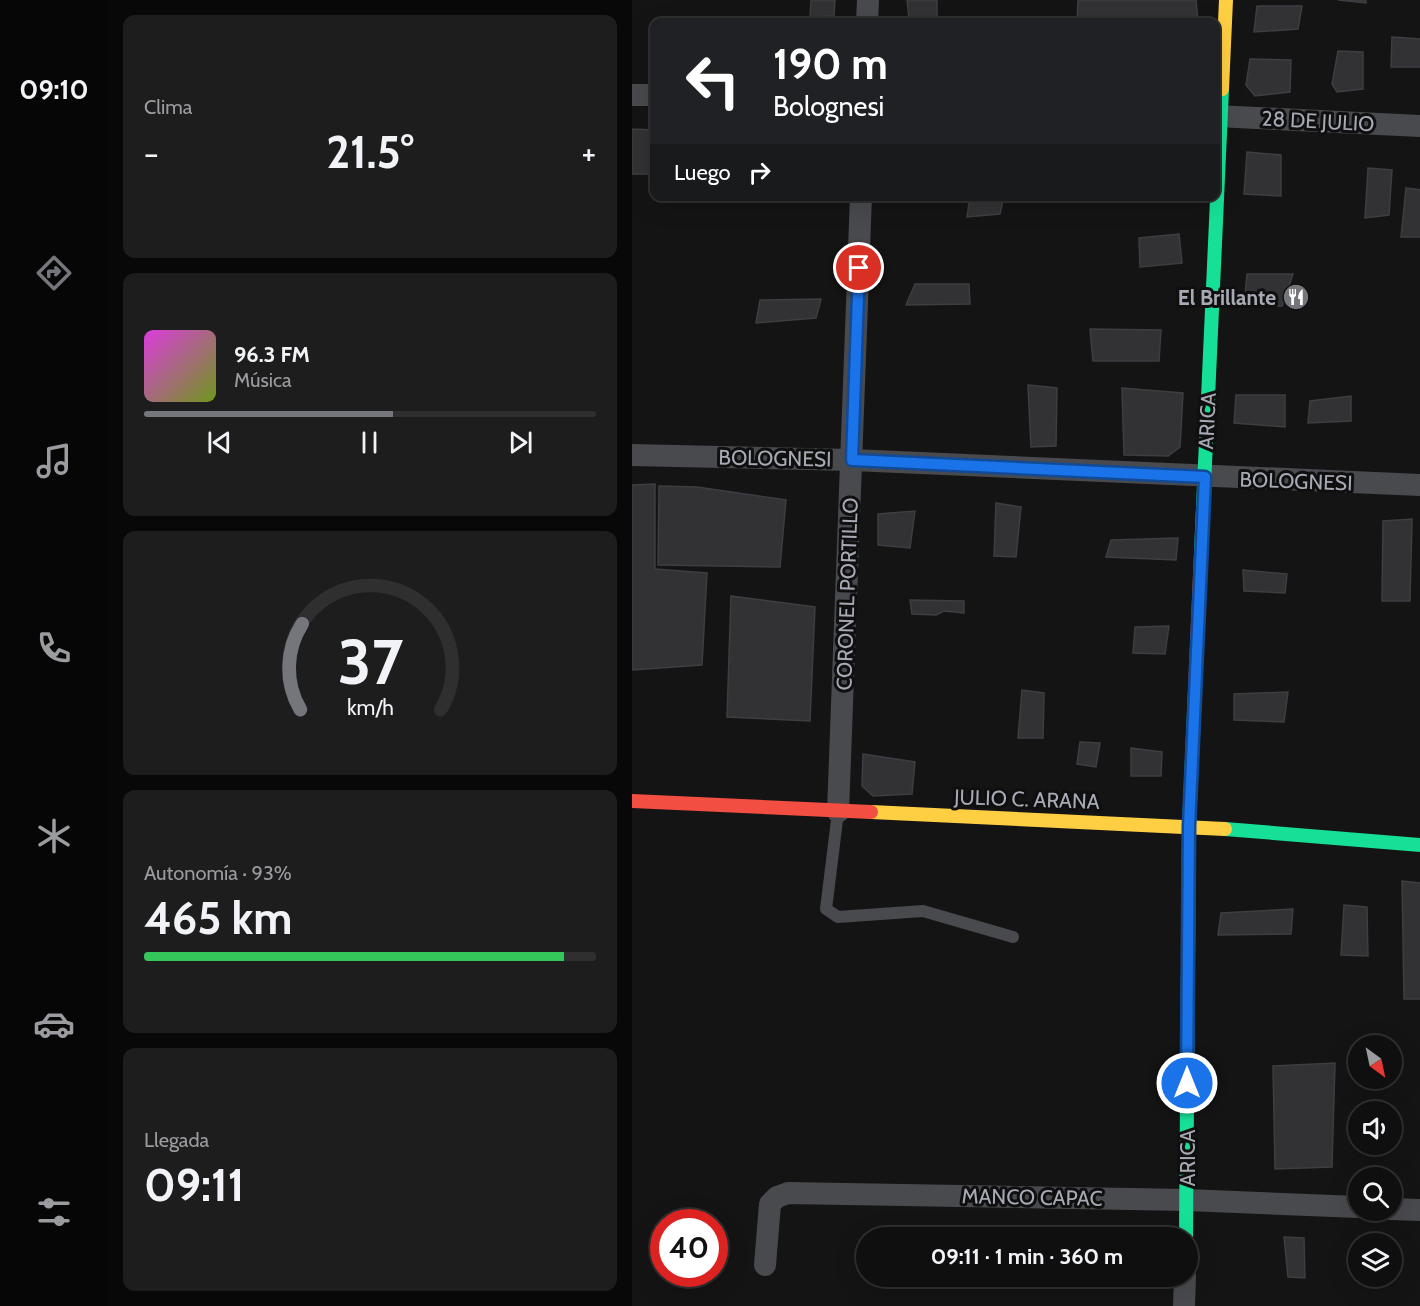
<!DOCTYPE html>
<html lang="es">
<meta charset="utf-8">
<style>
:root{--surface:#0f0f10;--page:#1d1d1e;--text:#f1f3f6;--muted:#9b9c9f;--line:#2f2f30;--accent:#74767c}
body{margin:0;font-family:Cabin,sans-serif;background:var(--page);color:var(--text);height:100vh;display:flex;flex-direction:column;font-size:22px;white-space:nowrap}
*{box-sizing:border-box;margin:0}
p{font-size:20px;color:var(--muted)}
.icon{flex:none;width:33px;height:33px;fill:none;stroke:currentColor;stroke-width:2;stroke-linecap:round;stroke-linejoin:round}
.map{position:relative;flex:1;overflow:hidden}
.sheet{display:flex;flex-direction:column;gap:15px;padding:15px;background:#080809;width:524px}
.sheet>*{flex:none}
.top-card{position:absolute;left:18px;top:18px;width:570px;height:183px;border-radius:12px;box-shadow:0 6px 24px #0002,0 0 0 2px var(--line);background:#202124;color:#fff;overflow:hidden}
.needle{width:39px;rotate:147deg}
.controls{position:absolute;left:716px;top:1035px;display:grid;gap:12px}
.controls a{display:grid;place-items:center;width:54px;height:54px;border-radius:50%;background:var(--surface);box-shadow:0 6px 24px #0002,0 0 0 2px var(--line);font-size:30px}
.speed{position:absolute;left:18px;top:1209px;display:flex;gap:12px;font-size:30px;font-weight:700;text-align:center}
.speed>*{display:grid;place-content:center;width:78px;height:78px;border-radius:50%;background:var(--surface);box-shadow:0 6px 24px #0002,0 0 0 2px var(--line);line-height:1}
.speed .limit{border:9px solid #d22;background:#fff;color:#111}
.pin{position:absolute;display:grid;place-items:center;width:51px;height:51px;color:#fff;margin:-26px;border:3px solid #fff;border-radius:50%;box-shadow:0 2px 6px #0007}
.me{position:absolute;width:66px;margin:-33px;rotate:0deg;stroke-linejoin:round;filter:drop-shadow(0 0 4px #0008)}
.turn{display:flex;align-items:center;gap:21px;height:126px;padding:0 24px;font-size:27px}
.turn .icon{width:78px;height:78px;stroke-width:2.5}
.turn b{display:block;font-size:42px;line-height:51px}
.then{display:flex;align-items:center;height:57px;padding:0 24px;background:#0003;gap:12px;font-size:22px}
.big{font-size:45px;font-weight:700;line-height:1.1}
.sheet .tile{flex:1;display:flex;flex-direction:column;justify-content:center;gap:9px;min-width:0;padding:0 21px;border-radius:12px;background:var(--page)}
.sheet .dial{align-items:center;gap:0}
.dial svg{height:156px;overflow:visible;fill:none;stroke:var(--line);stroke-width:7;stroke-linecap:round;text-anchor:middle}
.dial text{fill:var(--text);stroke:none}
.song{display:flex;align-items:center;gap:18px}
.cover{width:72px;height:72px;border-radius:9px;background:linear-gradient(135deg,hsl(300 70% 55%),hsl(80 70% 35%))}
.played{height:6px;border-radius:3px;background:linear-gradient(90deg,var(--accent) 55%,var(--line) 55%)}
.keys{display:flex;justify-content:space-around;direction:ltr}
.heat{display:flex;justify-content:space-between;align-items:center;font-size:33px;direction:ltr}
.charge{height:9px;border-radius:4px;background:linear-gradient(90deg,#34c759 93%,var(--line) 0)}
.trip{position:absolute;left:224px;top:1227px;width:342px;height:60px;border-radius:30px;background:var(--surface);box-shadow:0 6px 24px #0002,0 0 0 2px var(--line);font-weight:700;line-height:60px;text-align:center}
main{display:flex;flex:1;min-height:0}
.tabs{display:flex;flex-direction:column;width:108px;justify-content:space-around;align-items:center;background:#060606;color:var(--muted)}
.tabs .icon{width:42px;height:42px}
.tabs .current{color:var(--accent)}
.tabs b{font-size:27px;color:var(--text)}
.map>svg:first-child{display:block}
</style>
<main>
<nav class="tabs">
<b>09:10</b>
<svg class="icon current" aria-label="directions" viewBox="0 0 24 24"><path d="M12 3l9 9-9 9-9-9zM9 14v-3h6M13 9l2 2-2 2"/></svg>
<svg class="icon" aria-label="music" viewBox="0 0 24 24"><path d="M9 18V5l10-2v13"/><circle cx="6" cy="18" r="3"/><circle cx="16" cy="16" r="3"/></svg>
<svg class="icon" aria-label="phone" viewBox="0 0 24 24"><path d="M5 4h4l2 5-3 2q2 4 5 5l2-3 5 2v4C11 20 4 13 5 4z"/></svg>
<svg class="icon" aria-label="climate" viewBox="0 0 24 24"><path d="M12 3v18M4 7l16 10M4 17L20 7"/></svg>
<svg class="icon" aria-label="car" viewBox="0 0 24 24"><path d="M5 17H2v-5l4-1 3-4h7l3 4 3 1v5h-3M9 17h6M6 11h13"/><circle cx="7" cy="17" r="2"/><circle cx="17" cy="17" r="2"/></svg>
<svg class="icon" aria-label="filters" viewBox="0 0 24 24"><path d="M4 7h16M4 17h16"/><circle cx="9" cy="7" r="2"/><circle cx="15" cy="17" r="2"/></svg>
</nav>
<section class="sheet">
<div class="tile"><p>Clima</p>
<div class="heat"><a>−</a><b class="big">21.5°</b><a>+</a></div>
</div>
<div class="tile">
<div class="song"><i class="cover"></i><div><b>96.3 FM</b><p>Música</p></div></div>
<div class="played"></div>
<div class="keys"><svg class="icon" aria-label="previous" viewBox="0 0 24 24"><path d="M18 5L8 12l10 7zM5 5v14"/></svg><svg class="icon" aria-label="pause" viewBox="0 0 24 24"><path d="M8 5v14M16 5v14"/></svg><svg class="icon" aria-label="next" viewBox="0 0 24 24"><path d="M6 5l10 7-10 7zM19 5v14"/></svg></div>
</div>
<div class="tile dial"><svg viewBox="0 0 100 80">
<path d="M14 69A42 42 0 1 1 86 69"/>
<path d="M14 69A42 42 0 0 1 15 25" stroke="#74767c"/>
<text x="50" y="56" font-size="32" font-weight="700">37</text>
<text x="50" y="72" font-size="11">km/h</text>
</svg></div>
<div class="tile"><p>Autonomía · 93%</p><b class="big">465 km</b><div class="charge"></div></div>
<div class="tile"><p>Llegada</p><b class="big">09:11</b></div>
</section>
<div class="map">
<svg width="789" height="1306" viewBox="0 0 789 1306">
<rect width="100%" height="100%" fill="#141415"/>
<path fill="#323234" stroke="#3d3e41" stroke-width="1.5" d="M179,0H203L202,16L178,17Z
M275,0H305V17L277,18Z
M446,0H564L566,22H445Z
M706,0H734V3Z
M625,6H670L666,29L622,32Z
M760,37L789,39V67H759Z
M706,51L731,52V89L705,92L700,84Z
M618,59L659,60L658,92L623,96L614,85Z
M0,129L22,130V174H0Z
M615,152L649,155V196L612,194Z
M736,168L760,170L757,215L733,218Z
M774,188L789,190V237H769Z
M312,196V198L252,196Z
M371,200L368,214L335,217L337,203Z
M547,234L550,263L508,267L507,238Z
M615,274H661L650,306H612Z
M283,284H337L338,304L274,305Z
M189,299L184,318L124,323L128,300Z
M458,329L529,330L527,361H461Z
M396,385L425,388L424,446L399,447Z
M490,388L551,393L548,447L536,456L492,455Z
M604,395H653V427L602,423Z
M719,396V421L676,423L678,401Z
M23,484V569L75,573L70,665L0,670V485Z
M27,486L65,487L154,500L148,567L26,565Z
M364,503L389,507L384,557L362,556Z
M283,511L278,548L246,545V514Z
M780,519L778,601H750L751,521Z
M546,538L544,560L474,557L479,540Z
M611,570L655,574L653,593L612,591Z
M99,596L183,607L178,721L95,717Z
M278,600L332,601V613L312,611L304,615L280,614Z
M537,626L533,654L501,653L503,627Z
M390,690L412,693L411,738H386Z
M656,692L652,722L602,720V694Z
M448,742L468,743L464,767L445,764Z
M499,748L530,752L529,776H499Z
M231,754L283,762L280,794L241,796L230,786Z
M770,881L789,883V999H772Z
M712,905L735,907L736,956L709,955Z
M661,909L659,934L586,935L589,913Z
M703,1063L700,1167L643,1169L641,1066Z
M652,1237L672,1238L673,1278L656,1277Z"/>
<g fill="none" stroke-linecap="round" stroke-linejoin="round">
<path stroke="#494a4d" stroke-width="12" d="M206,812L194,909L206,917L291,911L381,937"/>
<path stroke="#494a4d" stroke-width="22" d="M235,22L236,0
M0,95H22
M584,116L789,126
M0,455L220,460L789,485
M206,812L229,196
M759,1209L789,1210
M133,1265L138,1204L145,1197L156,1193L555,1200L726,1207
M552,1306L553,1276"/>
<path stroke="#16e098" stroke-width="14" d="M569,552L590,89
M593,829L789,845
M554,1238L557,826L563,690"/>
<path stroke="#ffcf43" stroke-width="14" d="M590,89L594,0
M239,812L593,829"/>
<path stroke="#f24e42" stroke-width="14" d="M563,690L569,552
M0,801L239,812"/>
</g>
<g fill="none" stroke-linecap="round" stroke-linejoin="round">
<g stroke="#114b97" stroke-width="15">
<path id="route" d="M227,268L220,460L573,477L557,826L555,1083"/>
</g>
<use href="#route" stroke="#1a73e8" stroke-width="10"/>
</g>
<defs>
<g id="restaurant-disc" transform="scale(1.35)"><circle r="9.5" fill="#74767c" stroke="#0f0f10"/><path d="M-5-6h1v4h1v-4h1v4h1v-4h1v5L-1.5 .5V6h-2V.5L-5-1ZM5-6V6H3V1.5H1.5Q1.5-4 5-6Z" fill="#fff"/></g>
</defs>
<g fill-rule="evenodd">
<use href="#restaurant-disc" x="664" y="297"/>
</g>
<g text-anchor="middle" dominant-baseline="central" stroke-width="6" stroke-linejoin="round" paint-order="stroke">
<g font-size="21" fill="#a7aab4" stroke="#0f0f10">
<text transform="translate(686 121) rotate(3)">28 DE JULIO</text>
<text transform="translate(575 421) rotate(-87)">ARICA</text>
<text transform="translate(143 458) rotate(1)">BOLOGNESI</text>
<text transform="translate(664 481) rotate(2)">BOLOGNESI</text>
<text transform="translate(215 594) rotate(-88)">CORONEL PORTILLO</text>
<text transform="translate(395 799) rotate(2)">JULIO C. ARANA</text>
<text transform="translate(555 1158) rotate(-90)">ARICA</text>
<text transform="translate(400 1197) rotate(1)">MANCO CAPAC</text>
</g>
<g font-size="21" font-weight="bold" fill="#a7aab4" stroke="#0f0f10" text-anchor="end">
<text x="644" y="297">El Brillante</text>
</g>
</g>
</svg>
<div class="controls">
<a><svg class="needle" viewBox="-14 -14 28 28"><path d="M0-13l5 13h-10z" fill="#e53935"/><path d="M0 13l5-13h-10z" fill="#9b9c9f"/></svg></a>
<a><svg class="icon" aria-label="sound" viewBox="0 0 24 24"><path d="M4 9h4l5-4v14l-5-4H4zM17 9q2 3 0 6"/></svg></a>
<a><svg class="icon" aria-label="search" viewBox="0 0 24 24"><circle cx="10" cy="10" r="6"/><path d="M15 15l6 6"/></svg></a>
<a><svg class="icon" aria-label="layers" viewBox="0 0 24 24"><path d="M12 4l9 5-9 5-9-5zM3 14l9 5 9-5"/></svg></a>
</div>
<div class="speed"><div class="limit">40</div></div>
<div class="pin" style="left:227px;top:268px;background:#d93025"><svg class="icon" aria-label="arrive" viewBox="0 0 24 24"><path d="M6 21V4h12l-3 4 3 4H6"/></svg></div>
<svg class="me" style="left:555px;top:1083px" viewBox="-20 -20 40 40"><circle r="17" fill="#1a73e8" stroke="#fff" stroke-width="3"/><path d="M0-11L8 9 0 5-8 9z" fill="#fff"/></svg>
<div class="trip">09:11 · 1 min · 360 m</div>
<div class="top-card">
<div class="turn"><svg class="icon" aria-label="left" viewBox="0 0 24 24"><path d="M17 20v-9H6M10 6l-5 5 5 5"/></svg><div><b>190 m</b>Bolognesi</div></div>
<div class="then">Luego<svg class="icon" aria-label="right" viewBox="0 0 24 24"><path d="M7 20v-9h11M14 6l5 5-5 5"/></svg></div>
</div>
</div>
</main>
